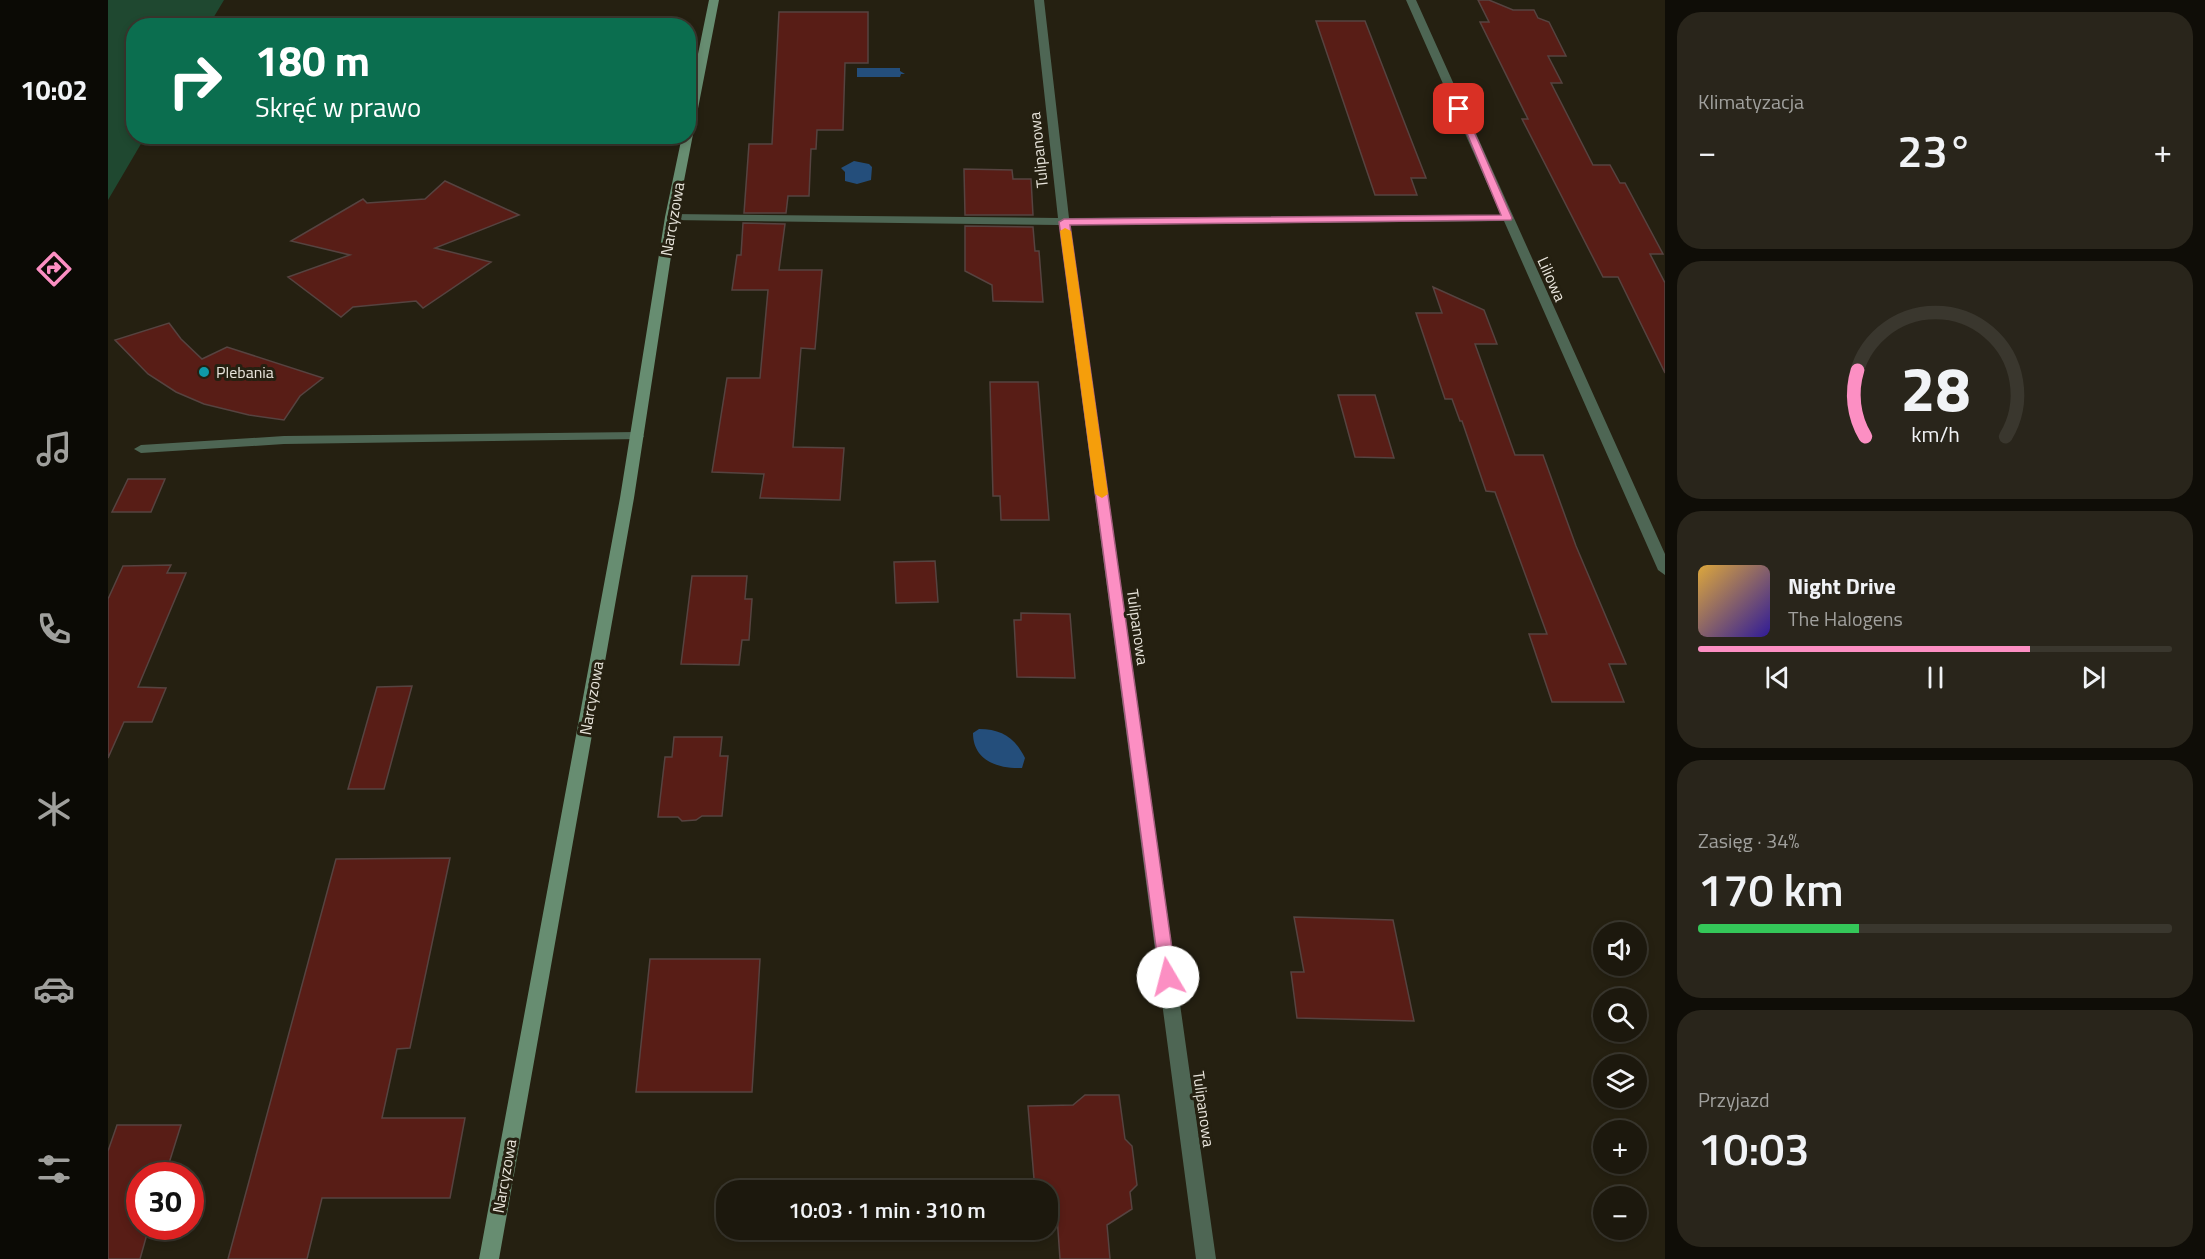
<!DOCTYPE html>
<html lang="pl">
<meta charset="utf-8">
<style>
:root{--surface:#1c180d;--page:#29251b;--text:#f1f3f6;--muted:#a0a09d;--line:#3a372e;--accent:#fc8fc3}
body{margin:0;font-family:"Titillium Web",sans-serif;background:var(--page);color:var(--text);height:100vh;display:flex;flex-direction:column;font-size:22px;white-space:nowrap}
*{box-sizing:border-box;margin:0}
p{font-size:20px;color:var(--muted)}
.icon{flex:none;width:33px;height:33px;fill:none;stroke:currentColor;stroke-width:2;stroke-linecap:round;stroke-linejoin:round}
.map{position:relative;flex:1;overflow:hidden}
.sheet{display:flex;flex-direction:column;gap:12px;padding:12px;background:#0f0d07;width:540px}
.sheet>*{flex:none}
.banner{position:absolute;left:18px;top:18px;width:570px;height:126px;border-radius:24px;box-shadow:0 3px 9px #0003,0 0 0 2px var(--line);background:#0b6e4f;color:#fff;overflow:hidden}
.controls{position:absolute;left:1485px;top:922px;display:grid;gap:12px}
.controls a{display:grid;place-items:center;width:54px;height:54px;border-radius:50%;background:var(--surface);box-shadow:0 3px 9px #0003,0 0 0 2px var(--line);font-size:30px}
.speed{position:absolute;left:18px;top:1162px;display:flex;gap:12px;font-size:30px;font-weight:700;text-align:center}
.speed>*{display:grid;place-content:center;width:78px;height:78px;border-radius:50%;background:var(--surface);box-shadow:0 3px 9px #0003,0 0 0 2px var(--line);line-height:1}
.speed .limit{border:9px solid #d22;background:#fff;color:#111}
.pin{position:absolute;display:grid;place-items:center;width:51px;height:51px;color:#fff;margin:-26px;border-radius:12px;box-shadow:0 3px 9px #0006}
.me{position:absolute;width:66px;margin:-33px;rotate:352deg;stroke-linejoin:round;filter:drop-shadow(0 0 4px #0008)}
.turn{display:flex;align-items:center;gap:21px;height:126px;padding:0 30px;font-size:27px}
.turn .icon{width:78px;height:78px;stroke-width:2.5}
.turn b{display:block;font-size:42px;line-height:51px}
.big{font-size:45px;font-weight:600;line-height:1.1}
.sheet .tile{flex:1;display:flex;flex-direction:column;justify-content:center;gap:9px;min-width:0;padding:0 21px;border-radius:24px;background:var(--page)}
.sheet .dial{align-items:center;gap:0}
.dial svg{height:156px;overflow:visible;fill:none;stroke:var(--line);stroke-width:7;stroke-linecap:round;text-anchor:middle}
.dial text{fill:var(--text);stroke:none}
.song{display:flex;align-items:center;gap:18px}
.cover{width:72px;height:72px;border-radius:9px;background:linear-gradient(135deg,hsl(40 70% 55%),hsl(250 70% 35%))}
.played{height:6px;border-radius:3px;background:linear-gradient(90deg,var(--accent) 70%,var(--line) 70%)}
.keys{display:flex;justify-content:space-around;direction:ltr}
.heat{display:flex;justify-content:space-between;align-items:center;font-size:33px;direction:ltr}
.charge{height:9px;border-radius:4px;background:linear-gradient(90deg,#34c759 34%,var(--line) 0)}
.trip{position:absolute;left:608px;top:1180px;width:342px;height:60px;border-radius:24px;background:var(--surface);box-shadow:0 3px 9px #0003,0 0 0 2px var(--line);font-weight:600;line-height:60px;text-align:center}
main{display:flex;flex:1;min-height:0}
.menu{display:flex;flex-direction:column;width:108px;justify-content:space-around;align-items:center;background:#0b0a05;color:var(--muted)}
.menu .icon{width:42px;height:42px}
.menu .current{color:var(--accent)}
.menu b{font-size:27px;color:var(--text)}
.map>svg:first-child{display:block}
</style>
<main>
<nav class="menu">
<b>10:02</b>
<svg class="icon current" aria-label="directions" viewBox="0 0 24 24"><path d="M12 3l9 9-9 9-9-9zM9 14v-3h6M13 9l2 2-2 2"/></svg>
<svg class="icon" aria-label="music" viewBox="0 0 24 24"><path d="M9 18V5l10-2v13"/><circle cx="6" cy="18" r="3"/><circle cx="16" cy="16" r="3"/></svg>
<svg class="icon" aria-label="phone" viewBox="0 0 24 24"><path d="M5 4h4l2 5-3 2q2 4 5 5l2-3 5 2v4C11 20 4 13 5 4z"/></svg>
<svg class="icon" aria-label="climate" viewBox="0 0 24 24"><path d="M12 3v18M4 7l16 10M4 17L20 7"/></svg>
<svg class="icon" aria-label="car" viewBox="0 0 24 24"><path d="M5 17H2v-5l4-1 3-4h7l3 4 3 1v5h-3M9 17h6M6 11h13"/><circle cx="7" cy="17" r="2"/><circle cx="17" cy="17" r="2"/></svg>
<svg class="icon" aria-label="filters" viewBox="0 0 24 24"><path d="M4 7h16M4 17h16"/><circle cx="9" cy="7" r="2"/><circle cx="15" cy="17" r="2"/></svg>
</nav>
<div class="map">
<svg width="1557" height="1259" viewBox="0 0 1557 1259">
<rect width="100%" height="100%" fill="#252011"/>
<path fill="#1f4830" d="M0,0H116L101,25L26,26V136L37,137L0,200Z"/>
<path fill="#244e7b" d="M749,68H792V71L797,74H793L792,77H749Z
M746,161L761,164L764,167L763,180L749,184L737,181V172L733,168Z
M871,729C894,729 907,738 917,758L914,768C891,769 865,761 865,733Z"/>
<path fill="#581d16" stroke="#564340" stroke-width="1.5" d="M1370,0H1381L1405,10H1426L1430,18L1441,22L1458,56H1440L1454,83H1443L1485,165H1502L1512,183H1517L1555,254H1542L1557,283V373L1510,277H1495L1414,119H1420L1372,22H1381Z
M671,12H760V63H737L735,130H709L708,149H703L701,196H680L678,213H636L641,144H664Z
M1208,21H1257L1318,178H1303L1309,195H1267Z
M856,169L904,170L905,179H923L925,215H857Z
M337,181L411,215L327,248L383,262L315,308L308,301L245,307L233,317L180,277L242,255L183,241L255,199L259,203L317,199Z
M635,223L677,224L671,270H714L707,349L693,348L685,447L736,448L732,500L652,498L656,474L604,472L619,378H652L660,290H624L629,255H633Z
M857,226L925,227L927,251H931L935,302L885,301L884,285L857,271Z
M1325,287L1376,310L1389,344H1367L1407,455H1435L1468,546L1518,664H1501L1516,702H1444L1421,634H1439L1387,492L1378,491L1354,421H1352L1344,399H1337L1308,313H1334Z
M61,323L73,339L94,359L119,347L215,378L192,396L176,420L141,415L96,404L68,392L40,374L7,340Z
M882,382H930L941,520H893L892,496H885Z
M1230,395H1267L1286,458L1247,457Z
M20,479H57L43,512H4Z
M827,561L830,602L788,603L786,562Z
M63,565L59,573H78L30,687L58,688L44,722H16L0,758V599L15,566Z
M584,576H639L637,599H644L641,640H634L631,665L573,664Z
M913,613L962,614L967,678L909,677L906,620H913Z
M304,686L276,789H240L269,687Z
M566,737H614L612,756H620L614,816H594L588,820L574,821L570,817H550L557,757H564Z
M342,858L302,1048L289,1049L274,1118H357L342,1198H214L199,1259H120L228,859Z
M1186,917L1285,920L1306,1021L1189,1018L1183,972H1196Z
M542,959H652L644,1092H528Z
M977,1095H1011L1017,1139L1024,1146L1029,1185L1022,1192L1024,1209L999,1225L1002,1259H952L949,1216H939V1191H927L920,1106L965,1105Z
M9,1125H73L57,1176H32V1227H41L32,1259H0V1151Z"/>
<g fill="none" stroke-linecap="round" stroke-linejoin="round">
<path fill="#4e6654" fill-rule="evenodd" d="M926,0H936L961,218L1393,215L1298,0H1308L1557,554V575L1550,570L1396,221L962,225L1108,1259H1088L951,225L563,220L557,217L563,214L950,218Z
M529,432L536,436L534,439L176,444L33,453L26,449L33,445L176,436Z"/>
<path fill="#678d71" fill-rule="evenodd" d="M601,0H611L569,217L526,498L391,1259H371L512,498L557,217L574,136H580V103Z"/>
</g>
<path fill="#fc8fc3" stroke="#a45d7f" stroke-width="1.5" d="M1348,107L1356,109L1404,218L1403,220L962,225L1068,977L1066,982H1054L1052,977L951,222L956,219L1393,215Z"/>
<path fill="#f59e0b" d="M957,228L963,231L1000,494L994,498L987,494L952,231Z"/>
<circle fill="#0f9aa8" stroke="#252011" stroke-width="2" cx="96" cy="372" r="6"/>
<g text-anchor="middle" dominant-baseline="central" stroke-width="6" stroke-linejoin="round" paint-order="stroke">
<g font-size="16" fill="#e9e5dc" stroke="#252011">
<text transform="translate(930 150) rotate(-96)">Tulipanowa</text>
<text transform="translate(564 219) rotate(-80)">Narcyzowa</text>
<text transform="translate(1444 279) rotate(66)">Liliowa</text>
<text transform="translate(1030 627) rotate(82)">Tulipanowa</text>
<text transform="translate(483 698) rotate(-80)">Narcyzowa</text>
<text transform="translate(1096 1109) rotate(82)">Tulipanowa</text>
<text transform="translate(396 1176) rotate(-80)">Narcyzowa</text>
</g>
<g font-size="16" fill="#e9e5dc" stroke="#252011" text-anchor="start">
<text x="108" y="372">Plebania</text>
</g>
</g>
</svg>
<div class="controls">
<a><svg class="icon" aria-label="sound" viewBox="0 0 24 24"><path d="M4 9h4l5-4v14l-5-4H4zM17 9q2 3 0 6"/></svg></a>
<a><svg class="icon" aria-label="search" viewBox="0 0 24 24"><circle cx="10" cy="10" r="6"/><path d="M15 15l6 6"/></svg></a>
<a><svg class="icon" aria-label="layers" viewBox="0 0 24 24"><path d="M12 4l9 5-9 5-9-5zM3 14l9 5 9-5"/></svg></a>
<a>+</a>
<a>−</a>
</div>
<div class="speed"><div class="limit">30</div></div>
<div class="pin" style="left:1351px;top:109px;background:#d93025"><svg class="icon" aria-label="arrive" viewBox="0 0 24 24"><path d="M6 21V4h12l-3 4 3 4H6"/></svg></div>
<svg class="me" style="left:1060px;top:977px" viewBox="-20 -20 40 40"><circle r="19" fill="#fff"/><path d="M0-13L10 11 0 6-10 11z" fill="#fc8fc3"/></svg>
<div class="trip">10:03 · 1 min · 310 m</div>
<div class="banner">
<div class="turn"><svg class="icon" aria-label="right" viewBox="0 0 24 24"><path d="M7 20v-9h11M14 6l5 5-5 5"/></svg><div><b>180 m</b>Skręć w prawo</div></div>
</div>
</div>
<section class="sheet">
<div class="tile"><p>Klimatyzacja</p>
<div class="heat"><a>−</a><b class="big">23°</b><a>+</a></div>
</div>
<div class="tile dial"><svg viewBox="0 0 100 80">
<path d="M14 69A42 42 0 1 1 86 69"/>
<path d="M14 69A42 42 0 0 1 10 35" stroke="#fc8fc3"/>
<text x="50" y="56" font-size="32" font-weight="700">28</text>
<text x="50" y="72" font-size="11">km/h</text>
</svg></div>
<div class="tile">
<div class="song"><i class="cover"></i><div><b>Night Drive</b><p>The Halogens</p></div></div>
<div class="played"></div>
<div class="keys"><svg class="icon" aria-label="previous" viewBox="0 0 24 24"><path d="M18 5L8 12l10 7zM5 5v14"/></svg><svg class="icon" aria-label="pause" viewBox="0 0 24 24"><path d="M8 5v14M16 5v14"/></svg><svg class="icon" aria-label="next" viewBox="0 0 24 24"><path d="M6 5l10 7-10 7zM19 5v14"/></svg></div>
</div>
<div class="tile"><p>Zasięg · 34%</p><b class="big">170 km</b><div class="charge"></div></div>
<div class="tile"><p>Przyjazd</p><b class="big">10:03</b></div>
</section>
</main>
